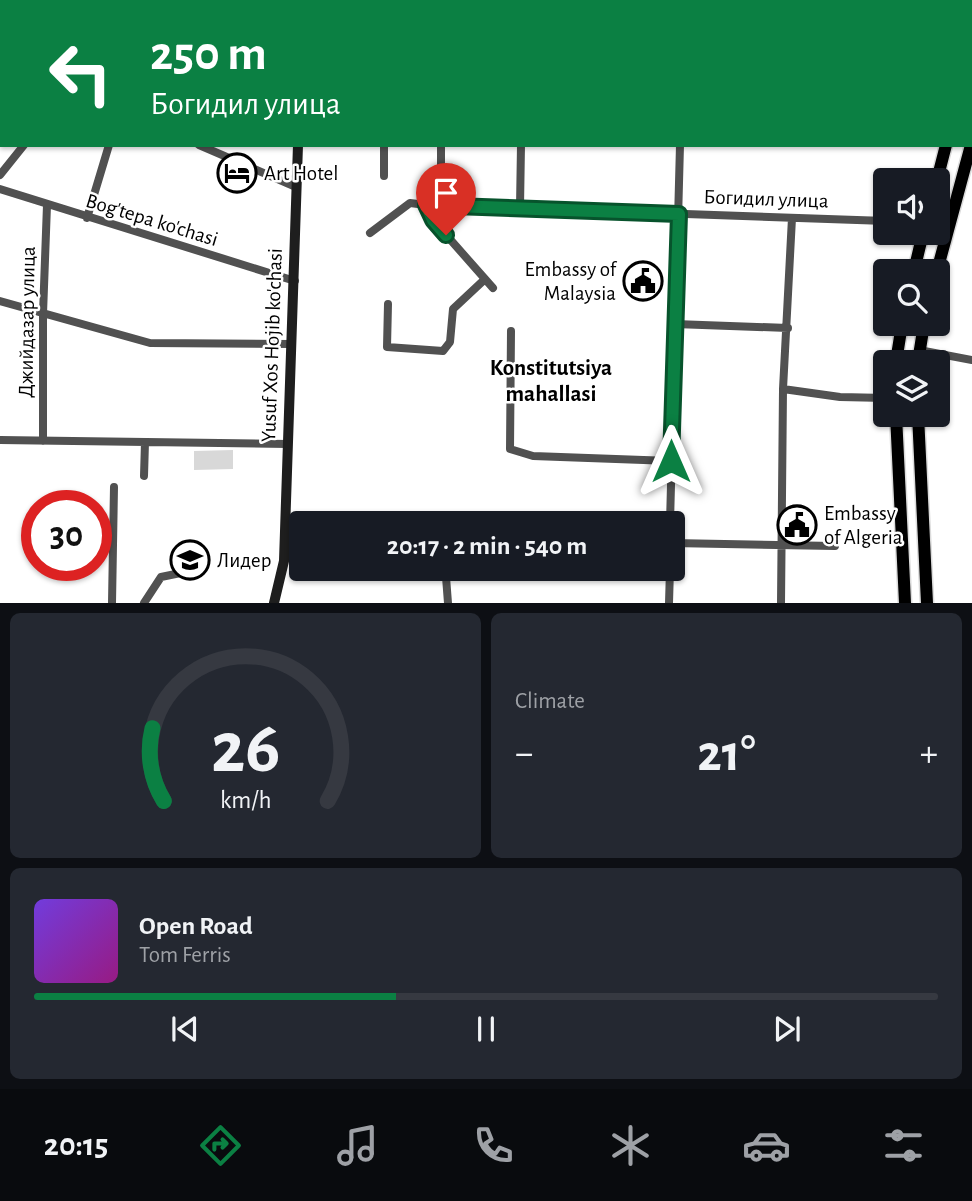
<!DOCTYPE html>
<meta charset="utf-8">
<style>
:root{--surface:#171b24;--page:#242831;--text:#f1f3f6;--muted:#9ea1a6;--line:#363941;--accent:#0b8043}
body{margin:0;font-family:"Alegreya Sans",sans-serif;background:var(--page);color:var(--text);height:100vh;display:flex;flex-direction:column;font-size:26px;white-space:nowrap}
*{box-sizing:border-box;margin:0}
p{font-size:23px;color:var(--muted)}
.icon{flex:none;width:38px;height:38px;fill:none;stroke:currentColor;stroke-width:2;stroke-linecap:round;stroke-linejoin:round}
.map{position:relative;height:603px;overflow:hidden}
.sheet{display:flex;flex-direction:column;gap:10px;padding:10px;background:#0d0f14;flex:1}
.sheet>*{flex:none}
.hud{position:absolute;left:0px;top:0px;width:973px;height:147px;box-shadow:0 2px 5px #0004;background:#0b8043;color:#fff;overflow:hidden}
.buttons{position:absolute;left:873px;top:168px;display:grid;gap:14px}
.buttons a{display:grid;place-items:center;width:77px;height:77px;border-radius:7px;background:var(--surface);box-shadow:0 2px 5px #0004;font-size:35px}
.speed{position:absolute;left:21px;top:490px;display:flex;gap:14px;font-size:35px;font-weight:700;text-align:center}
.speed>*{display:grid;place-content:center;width:91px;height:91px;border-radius:50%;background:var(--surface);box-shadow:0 2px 5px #0004;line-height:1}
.speed .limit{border:10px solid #d22;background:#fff;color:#111}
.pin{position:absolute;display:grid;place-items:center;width:60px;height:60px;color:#fff;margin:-72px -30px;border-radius:50% 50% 50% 0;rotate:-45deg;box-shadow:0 0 7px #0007}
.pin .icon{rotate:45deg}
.me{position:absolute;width:77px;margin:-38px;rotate:0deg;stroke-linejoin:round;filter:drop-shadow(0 0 5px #0008)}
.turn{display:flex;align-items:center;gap:24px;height:147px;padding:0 35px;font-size:32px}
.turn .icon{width:91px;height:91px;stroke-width:2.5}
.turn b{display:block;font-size:49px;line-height:60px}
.big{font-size:52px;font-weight:700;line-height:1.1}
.sheet .tile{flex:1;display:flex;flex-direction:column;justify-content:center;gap:10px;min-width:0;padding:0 24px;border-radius:10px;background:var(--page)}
.sheet .dial{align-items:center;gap:0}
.dial svg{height:182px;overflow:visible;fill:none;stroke:var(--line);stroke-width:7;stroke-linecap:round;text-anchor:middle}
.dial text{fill:var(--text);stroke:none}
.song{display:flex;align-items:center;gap:21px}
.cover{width:84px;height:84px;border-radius:10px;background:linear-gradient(135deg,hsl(260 70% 55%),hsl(310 70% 35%))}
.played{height:7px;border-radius:4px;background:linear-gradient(90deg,var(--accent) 40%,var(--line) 40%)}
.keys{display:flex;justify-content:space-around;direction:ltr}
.heat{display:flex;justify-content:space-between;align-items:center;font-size:38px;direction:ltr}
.sheet .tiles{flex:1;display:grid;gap:10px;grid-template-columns:1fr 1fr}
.tile:last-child{grid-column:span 2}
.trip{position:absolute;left:289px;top:511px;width:396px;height:70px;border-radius:7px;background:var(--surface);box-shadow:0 2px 5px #0004;font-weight:700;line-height:70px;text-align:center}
.tabs{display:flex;height:112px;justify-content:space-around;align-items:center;background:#090b0e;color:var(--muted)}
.tabs .icon{width:49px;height:49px}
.tabs .on{color:var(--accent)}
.tabs b{font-size:32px;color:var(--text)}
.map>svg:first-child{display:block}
</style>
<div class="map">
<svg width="972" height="603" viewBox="0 0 972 603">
<rect width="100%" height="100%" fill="#fff"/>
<path fill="#d8d8d8" d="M233,450V469L194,470V451Z"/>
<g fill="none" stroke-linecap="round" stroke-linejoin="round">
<g stroke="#dbdbdb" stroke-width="15">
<path id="primary" d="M971,46L972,43
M937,180L946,145
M914,271L923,233
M937,271L971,145
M896,362L902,324
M918,362L924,324
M896,415L905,603
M918,415L927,603"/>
</g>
<path stroke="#515151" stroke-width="8" d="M26,0L27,2
M474,0L518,2
M92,2V0
M185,2V0
M684,2V0
M971,13H972
M199,145L296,187
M384,145V176
M441,145V175
M0,175L24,145
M0,189L295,281
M426,205L886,221
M520,207L521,145
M87,218L109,145
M370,233L410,203L426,205L433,220L493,288
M0,301L150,343L291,344
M388,304L387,347L443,351L450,342L453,309L484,280
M675,324L788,328
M511,331L510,449L533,456L671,461
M919,350L972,360
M783,389L840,397L886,398
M0,440L288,444
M43,441V314L47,205
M144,476L145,442
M670,523L680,145
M672,543L835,546
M112,603L114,487
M144,603L161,577L195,570L198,546
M448,603L446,577L670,576
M669,603L670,569
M781,603L783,389L792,218"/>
<path stroke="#1e1e1e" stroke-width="10" d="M300,2V0
M274,603L284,561L298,145"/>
<use href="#primary" stroke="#000" stroke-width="12"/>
</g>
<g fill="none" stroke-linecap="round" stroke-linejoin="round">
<g stroke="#07532c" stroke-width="18">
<path id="route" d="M446,235L433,220L426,205L679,214L671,461"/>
</g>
<use href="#route" stroke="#0b8043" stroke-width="12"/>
</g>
<defs>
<g id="hotel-ring" transform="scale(2.0125)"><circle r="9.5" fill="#fff" stroke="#000" stroke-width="1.5"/><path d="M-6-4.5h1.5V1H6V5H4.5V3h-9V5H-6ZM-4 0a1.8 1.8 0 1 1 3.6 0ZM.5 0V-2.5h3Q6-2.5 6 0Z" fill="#000"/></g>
<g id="civic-ring" transform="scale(2.0125)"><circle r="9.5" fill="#fff" stroke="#000" stroke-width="1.5"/><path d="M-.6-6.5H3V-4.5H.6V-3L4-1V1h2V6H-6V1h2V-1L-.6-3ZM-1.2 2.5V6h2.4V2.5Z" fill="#000"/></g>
<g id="school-ring" transform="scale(2.0125)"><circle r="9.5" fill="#fff" stroke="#000" stroke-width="1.5"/><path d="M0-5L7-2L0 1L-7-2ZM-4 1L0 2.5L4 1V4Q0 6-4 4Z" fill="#000"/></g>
</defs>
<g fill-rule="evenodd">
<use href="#hotel-ring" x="237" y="173"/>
<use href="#civic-ring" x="643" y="281"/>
<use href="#civic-ring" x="797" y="525"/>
<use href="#school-ring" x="190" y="560"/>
</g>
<g text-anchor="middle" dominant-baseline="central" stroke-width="5" stroke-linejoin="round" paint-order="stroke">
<g font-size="21" fill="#000" stroke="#fff" text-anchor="start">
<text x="264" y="173">Art Hotel</text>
<text x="616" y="269" text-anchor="end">Embassy of<tspan x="616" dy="24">Malaysia</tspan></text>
<text x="824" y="513">Embassy<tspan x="824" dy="24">of Algeria</tspan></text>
<text x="217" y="560">Лидер</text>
</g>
<g font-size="21" fill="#000" stroke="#fff">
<text transform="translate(766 199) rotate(2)">Богидил улица</text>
<text transform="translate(152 220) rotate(17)">Bog'tepa ko'chasi</text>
<text transform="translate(27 322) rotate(-89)">Джийдазар улица</text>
<text transform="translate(272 345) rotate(-88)">Yusuf Xos Hojib ko'chasi</text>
</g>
<g font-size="23" font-weight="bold" fill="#000" stroke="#fff">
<text x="551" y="368">Konstitutsiya<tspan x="551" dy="26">mahallasi</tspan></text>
</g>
</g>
</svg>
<div class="buttons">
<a><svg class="icon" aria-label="sound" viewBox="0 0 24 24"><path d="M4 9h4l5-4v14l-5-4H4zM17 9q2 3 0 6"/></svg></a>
<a><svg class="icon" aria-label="search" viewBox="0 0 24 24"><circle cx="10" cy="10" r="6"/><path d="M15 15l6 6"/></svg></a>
<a><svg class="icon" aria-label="layers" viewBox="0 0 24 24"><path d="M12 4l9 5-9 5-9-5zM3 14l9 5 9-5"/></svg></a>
</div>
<div class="speed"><div class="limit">30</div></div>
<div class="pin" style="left:446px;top:235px;background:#d93025"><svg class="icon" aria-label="arrive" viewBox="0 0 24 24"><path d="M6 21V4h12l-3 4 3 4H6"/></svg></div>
<svg class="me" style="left:671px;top:461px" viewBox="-20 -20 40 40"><path d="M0-17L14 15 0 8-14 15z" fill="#0b8043" stroke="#fff" stroke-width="4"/></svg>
<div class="trip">20:17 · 2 min · 540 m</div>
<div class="hud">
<div class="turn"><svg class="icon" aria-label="left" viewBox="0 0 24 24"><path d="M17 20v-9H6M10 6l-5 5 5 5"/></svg><div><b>250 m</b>Богидил улица</div></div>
</div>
</div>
<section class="sheet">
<div class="tiles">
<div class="tile dial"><svg viewBox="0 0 100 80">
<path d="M14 69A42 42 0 1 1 86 69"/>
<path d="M14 69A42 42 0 0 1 9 37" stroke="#0b8043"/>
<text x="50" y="56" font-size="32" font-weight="700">26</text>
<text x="50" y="72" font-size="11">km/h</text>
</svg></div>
<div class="tile"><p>Climate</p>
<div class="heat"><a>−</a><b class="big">21°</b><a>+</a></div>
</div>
<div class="tile">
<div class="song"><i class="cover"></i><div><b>Open Road</b><p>Tom Ferris</p></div></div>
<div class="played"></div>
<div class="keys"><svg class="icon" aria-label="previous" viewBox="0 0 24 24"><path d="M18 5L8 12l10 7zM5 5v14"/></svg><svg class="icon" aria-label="pause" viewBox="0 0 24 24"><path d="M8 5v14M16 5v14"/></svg><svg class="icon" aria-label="next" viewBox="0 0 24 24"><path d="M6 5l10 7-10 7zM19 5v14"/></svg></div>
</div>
</div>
</section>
<nav class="tabs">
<b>20:15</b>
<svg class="icon on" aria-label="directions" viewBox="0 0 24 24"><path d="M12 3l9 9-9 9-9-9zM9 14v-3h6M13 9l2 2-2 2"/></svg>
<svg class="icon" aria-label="music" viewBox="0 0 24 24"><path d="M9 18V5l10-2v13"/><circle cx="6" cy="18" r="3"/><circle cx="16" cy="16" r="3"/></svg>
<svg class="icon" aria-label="phone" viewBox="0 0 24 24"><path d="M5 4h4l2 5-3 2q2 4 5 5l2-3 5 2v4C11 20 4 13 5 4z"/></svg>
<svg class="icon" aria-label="climate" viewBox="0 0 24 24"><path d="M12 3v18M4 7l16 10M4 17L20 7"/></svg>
<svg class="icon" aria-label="car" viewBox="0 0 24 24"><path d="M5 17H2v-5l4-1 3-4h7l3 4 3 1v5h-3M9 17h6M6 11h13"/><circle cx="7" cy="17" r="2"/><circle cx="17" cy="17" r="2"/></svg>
<svg class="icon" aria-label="filters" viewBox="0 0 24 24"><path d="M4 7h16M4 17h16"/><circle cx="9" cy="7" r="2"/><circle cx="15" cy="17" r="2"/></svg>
</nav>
